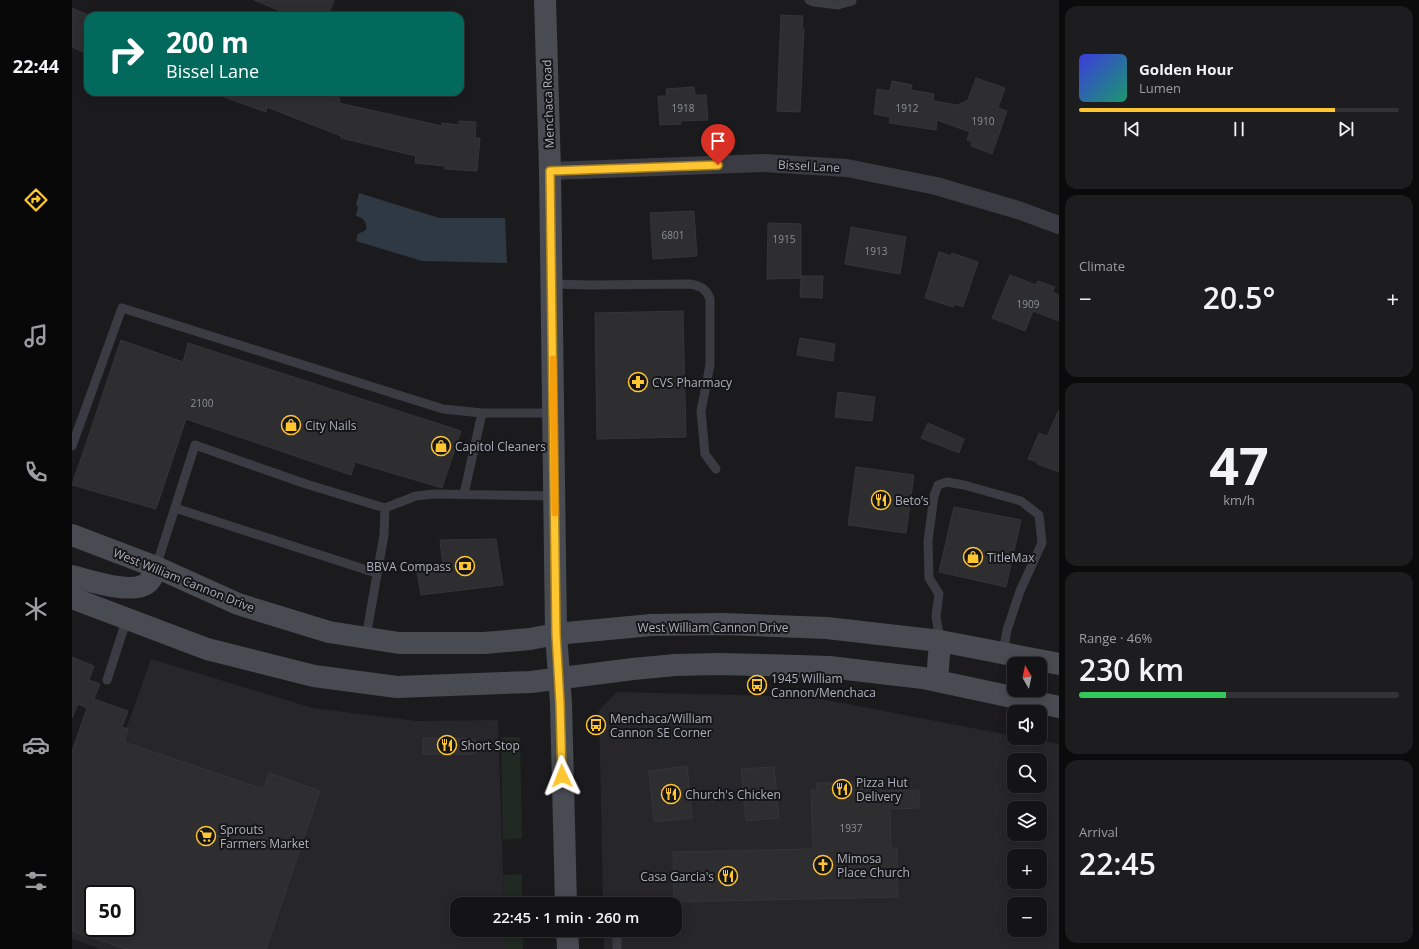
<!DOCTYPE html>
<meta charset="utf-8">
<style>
:root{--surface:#141416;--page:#1d1d1f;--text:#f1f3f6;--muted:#9d9ea1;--line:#333335;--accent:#ffc631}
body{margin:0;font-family:"Open Sans",sans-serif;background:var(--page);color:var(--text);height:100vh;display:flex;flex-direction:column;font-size:15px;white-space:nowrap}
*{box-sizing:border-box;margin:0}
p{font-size:13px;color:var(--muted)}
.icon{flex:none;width:22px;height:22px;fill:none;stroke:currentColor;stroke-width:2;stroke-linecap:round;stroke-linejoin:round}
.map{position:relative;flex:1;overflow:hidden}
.panel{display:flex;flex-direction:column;gap:6px;padding:6px;background:#0b0b0c;width:360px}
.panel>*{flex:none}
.top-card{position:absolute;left:12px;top:12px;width:380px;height:84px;border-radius:12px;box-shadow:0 2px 10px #0003,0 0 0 1px var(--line);background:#00695c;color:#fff;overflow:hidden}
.needle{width:26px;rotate:351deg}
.controls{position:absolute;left:935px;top:657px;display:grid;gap:8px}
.controls a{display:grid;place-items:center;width:40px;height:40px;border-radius:8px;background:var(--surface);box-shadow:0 2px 10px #0003,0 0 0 1px var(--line);font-size:20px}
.speed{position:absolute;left:12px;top:885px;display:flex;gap:8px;font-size:20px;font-weight:700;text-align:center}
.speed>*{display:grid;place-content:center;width:52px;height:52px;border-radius:50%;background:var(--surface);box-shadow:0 2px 10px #0003,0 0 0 1px var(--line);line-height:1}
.speed .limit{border:2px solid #111;border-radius:6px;background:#fff;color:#111}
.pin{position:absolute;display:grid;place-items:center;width:34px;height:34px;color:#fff;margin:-41px -17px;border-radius:50% 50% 50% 0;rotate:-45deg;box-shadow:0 0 4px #0007}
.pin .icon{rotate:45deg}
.me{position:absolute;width:44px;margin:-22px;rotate:358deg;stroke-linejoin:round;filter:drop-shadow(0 0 3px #0008)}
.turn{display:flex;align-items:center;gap:14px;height:84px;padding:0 16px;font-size:18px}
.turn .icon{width:52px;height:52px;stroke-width:2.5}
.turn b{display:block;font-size:28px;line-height:34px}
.big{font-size:30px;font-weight:600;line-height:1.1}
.panel .card{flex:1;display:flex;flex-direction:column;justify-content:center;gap:6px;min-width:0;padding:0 14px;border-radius:12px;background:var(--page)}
.panel .dial{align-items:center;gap:0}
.dial b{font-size:52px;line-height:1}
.song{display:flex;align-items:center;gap:12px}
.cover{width:48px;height:48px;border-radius:6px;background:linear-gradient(135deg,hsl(240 70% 55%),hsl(160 70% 35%))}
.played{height:4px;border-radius:2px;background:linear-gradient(90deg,var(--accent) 80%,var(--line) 80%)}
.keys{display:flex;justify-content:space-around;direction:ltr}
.heat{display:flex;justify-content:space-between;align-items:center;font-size:22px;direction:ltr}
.charge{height:6px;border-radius:3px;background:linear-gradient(90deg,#34c759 46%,var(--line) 0)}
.trip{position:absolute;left:378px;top:897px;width:232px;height:40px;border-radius:12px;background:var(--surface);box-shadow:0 2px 10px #0003,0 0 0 1px var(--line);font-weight:600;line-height:40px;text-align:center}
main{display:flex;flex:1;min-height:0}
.tab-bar{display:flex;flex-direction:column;width:72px;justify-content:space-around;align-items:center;background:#080809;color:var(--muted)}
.tab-bar .icon{width:28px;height:28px}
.tab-bar .current{color:var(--accent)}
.tab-bar b{font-size:18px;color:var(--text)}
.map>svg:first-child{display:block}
</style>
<main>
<nav class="tab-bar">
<b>22:44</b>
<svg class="icon current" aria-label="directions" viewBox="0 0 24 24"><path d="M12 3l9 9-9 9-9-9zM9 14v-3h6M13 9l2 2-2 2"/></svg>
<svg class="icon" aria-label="music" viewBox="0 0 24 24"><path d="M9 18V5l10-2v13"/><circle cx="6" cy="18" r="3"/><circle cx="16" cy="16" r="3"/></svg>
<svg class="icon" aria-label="phone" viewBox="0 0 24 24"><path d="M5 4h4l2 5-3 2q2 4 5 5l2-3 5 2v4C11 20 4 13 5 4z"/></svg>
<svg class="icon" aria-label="climate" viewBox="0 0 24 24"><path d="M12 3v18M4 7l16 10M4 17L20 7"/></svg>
<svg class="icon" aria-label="car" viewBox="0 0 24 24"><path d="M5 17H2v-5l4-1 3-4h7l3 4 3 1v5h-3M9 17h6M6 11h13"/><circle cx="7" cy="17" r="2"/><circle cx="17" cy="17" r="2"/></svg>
<svg class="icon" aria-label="filters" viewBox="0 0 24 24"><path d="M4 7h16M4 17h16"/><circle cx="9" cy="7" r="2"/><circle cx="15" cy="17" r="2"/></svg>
</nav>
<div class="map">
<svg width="987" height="949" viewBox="0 0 987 949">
<rect width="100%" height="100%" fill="#1b1b1d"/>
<path fill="#27262b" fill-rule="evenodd" d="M79,659L241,708L344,721L426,720L432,904H385V930H432L433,949H29L0,939V880ZM21,894H55V928H21Z
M545,692L739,697L942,736V738H955L987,744V949H532V930H603V904H531L527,710ZM942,760H968V786H942ZM942,808H968V834H942ZM942,856H968V882H942ZM942,904H968V930H942Z"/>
<path fill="#202922" d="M429,737H448L450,838L431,840Z
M450,874V904H432L431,875Z
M432,930H451V949H432Z"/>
<path fill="#2f3943" d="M287,193L367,218H433L435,263L350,261L284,241L286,234L294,230C295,222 292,218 284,216L286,207L284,205Z"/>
<path fill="#2e2e31" stroke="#35343a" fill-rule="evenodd" d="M182,0H262L256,16H220Z
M0,8L16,15V54L0,47Z
M709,15L731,16L730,29H732L728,112L705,111Z
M904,78L933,88L926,108L935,111L920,154L899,146L900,142L895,140L898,132L865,120L864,130L817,123L818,117L802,114L805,89L818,91L820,81L840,85L839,90L862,94L861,101L886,105L896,100Z
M622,87L623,95H634L636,120L608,121L609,124L588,125L586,96H595L594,89Z
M145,92H251L268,99L267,103L370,126V123L387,125V121L404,122L403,138H408L405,171L373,169V166L343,163L344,156L269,138V136L195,107L194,112L144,94Z
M622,211L625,256L581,259L578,213Z
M696,223L729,224V276H751L750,298L728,297L729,278L695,279Z
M779,227L834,237L828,274L773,264Z
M867,252L879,256L880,253L906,262L891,307L883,304L881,307L853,298Z
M938,275L964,285L966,281L983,287L980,292L987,295V321L961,311L953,331L920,318Z
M611,311L614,437L525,439L523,313Z
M728,338L763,344L761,361L725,355Z
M49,340L111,362L116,343L389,431L370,488L283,462L279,475L114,419L84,509L0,485Z
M766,392L803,397L800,421L763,417Z
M987,410V472L965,464L966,462L956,459L967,433L975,436Z
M856,423L892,439L887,453L849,438Z
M784,467L842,475L834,533L776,525Z
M882,507L949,520L934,587L867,572Z
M424,539L431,585L349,595L344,567L371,566L368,540Z
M0,657L22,666L17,680L28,684L22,699L56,711L50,727L56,729L52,742L191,789L197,773L248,791L194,949H54L0,931V751L15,708L6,704L0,718ZM21,894H55V928H21Z
M351,738L403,739V754H351Z
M615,766L620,818L582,822L577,771Z
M702,767L707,818L674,821L669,769Z
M809,782V791L847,790V808L818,809L819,848H825L826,897L602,902L601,852L741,849L739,790H745V783Z"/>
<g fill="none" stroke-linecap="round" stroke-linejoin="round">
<path stroke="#3b3c43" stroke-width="9" d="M737,0L742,2L766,5L780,1V0
M480,284L518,285L618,284C628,286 634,288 638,299V365L629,411L633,454L644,469
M0,446L50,308L371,409L410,413H481
M392,494L410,413
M103,508L304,573
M313,508L344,496L362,494L483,496
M84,567L123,445L234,484L313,508L312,535L294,637
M868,641L864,616L867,594L857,578L856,541L862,496L866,485L875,482L892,485L949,501L967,515L970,543L948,591L935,630L931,653
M35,680L55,618
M545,930V949"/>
<path stroke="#3b3c43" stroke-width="18" d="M478,171L691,163L775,168L864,186L946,210L987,225"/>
<path stroke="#494b53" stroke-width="22" d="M473,0L478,171L484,634L489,703L494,904
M0,535L84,567L166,604L257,632L327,643H412L458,639L484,634L579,625L651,624L755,628L868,641L987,664
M0,576C17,581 60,594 74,584C80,580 82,573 84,567
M0,598L135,649L242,676L325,687L459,682L561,669L603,665L647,664L727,666L757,667L851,678L987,707
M865,681L868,641
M495,930L496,949"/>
</g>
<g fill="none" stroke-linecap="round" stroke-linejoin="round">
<g stroke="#a68120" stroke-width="10">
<path id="route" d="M490,776L488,703L484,634L478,171L646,165"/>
</g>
<use href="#route" stroke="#ffc631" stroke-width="7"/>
<path stroke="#f59e0b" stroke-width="7" d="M481,359L483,513"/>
</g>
<defs>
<g id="pharmacy-ring" transform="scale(1)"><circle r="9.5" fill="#161618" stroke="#ffc631" stroke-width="1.5"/><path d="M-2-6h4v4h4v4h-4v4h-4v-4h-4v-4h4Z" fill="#ffc631"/></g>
<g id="shop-ring" transform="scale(1)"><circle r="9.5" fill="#161618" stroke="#ffc631" stroke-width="1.5"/><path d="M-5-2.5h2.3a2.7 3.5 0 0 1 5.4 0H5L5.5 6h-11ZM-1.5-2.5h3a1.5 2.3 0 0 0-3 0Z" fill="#ffc631"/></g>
<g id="restaurant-ring" transform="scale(1)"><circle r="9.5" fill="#161618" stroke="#ffc631" stroke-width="1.5"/><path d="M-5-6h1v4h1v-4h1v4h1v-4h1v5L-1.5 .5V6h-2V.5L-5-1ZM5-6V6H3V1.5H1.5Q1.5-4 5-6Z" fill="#ffc631"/></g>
<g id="bank-ring" transform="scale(1)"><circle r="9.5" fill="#161618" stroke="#ffc631" stroke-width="1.5"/><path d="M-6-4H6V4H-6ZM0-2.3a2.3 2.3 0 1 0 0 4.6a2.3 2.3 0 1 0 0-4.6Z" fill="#ffc631"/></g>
<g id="bus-ring" transform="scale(1)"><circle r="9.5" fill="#161618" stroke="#ffc631" stroke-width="1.5"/><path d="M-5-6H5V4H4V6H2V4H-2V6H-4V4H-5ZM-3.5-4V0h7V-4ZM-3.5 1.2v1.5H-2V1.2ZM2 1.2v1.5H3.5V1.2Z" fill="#ffc631"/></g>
<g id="supermarket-ring" transform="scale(1)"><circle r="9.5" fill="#161618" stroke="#ffc631" stroke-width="1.5"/><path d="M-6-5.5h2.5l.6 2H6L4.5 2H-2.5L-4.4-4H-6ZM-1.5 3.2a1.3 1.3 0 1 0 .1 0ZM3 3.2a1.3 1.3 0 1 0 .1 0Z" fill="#ffc631"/></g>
<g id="church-ring" transform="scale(1)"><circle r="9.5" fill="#161618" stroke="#ffc631" stroke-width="1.5"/><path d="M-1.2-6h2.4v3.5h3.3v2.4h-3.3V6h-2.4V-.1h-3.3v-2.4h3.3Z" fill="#ffc631"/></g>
</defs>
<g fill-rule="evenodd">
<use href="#pharmacy-ring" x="566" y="382"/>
<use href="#shop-ring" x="219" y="425"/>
<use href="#shop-ring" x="369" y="446"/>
<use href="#restaurant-ring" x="809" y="500"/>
<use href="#shop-ring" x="901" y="557"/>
<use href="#bank-ring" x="393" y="566"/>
<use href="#bus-ring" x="685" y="685"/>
<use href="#bus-ring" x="524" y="725"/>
<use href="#restaurant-ring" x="375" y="745"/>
<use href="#restaurant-ring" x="770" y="789"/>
<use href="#restaurant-ring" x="599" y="794"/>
<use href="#supermarket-ring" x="134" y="836"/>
<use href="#church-ring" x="751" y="865"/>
<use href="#restaurant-ring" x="656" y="876"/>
</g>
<g text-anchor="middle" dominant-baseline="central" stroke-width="4" stroke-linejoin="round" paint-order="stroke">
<g font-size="10" fill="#8c909a">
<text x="611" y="108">1918</text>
<text x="835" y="108">1912</text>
<text x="911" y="121">1910</text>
<text x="601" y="235">6801</text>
<text x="712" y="239">1915</text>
<text x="804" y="251">1913</text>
<text x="956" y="304">1909</text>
<text x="130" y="403">2100</text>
<text x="779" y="828">1937</text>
</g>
<g font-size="12" fill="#acb1be" stroke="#161618">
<text transform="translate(476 104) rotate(-92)">Menchaca Road</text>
<text transform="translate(737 166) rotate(3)">Bissel Lane</text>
<text transform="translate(112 580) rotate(22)">West William Cannon Drive</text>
<text x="641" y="627">West William Cannon Drive</text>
</g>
<g font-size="12" fill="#acb1be" stroke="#161618" text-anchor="start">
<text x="580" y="382">CVS Pharmacy</text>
<text x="233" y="425">City Nails</text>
<text x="383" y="446">Capitol Cleaners</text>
<text x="823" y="500">Beto’s</text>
<text x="915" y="557">TitleMax</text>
<text x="379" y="566" text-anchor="end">BBVA Compass</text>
<text x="699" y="678">1945 William<tspan x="699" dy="14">Cannon/Menchaca</tspan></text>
<text x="538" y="718">Menchaca/William<tspan x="538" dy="14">Cannon SE Corner</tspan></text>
<text x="389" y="745">Short Stop</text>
<text x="784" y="782">Pizza Hut<tspan x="784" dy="14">Delivery</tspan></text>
<text x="613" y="794">Church's Chicken</text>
<text x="148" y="829">Sprouts<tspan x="148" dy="14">Farmers Market</tspan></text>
<text x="765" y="858">Mimosa<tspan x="765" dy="14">Place Church</tspan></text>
<text x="642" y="876" text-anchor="end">Casa Garcia's</text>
</g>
</g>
</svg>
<div class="controls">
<a><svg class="needle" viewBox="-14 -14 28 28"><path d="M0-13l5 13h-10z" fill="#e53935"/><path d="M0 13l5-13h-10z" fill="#9d9ea1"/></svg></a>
<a><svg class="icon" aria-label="sound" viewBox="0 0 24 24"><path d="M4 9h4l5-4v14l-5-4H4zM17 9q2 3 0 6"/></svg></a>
<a><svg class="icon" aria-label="search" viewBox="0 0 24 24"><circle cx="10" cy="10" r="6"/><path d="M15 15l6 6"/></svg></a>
<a><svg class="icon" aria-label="layers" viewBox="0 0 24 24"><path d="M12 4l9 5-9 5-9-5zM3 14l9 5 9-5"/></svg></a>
<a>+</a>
<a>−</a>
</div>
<div class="speed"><div class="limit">50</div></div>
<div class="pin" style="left:646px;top:165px;background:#d93025"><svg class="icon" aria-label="arrive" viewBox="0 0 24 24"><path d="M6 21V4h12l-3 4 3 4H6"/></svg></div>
<svg class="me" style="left:490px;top:776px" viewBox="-20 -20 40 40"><path d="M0-17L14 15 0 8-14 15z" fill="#ffc631" stroke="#fff" stroke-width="4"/></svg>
<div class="trip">22:45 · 1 min · 260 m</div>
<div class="top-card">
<div class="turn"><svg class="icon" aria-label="right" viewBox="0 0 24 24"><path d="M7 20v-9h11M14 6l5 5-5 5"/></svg><div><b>200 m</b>Bissel Lane</div></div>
</div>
</div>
<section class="panel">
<div class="card">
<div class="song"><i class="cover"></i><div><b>Golden Hour</b><p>Lumen</p></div></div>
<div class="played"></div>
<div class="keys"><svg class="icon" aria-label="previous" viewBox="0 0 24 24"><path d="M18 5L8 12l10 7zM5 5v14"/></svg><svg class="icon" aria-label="pause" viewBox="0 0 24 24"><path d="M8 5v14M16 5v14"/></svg><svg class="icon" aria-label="next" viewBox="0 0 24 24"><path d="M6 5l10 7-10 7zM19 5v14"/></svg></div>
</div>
<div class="card"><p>Climate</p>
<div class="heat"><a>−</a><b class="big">20.5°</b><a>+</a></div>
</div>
<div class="card dial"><b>47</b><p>km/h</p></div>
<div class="card"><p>Range · 46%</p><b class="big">230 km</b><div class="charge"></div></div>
<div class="card"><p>Arrival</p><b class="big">22:45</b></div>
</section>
</main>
